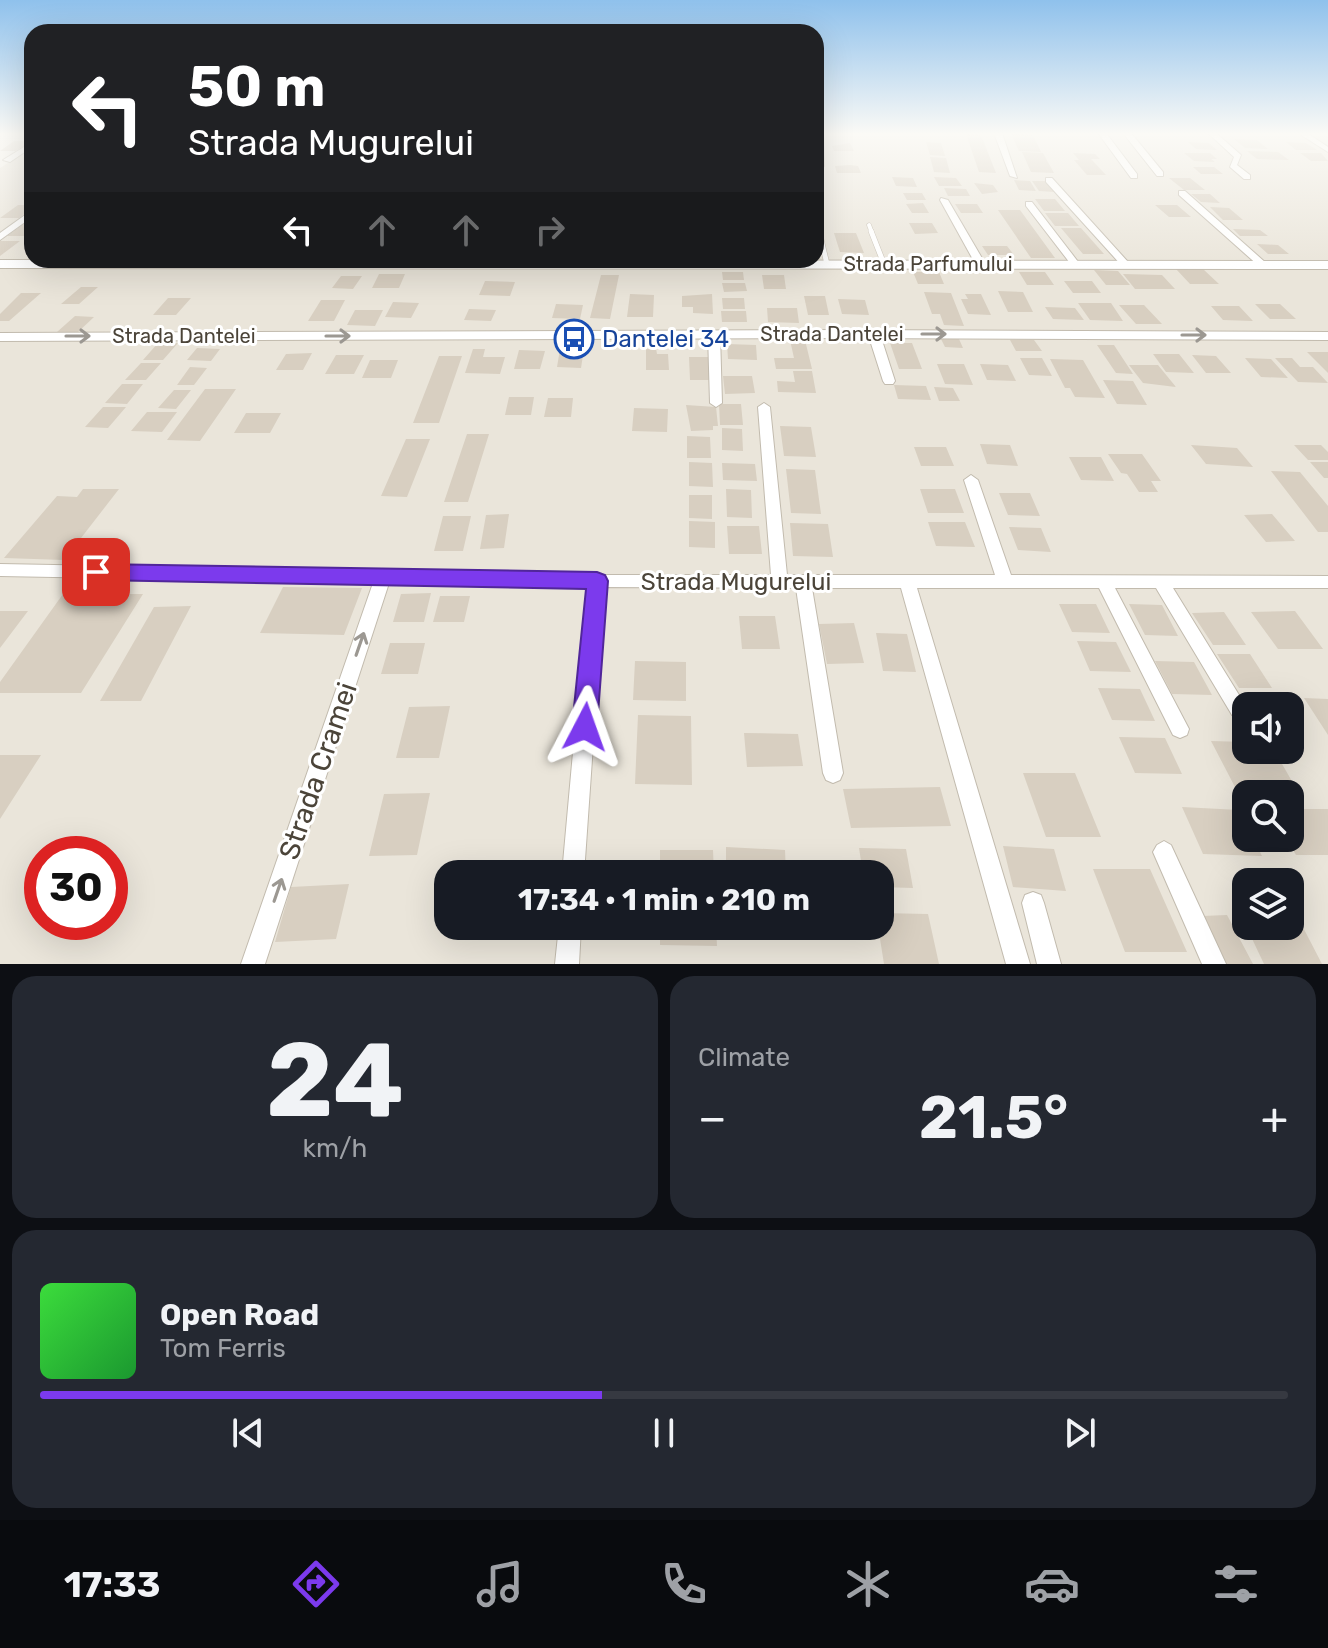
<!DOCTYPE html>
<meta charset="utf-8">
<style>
:root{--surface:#171b24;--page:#242831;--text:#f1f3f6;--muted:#9ea1a6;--line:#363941;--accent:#7c3aed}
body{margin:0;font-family:Rubik,sans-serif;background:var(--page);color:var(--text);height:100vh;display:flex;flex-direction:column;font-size:30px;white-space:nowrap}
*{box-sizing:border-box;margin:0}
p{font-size:26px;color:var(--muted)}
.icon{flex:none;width:44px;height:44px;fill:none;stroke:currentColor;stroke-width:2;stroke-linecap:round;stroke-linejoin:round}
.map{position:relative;height:964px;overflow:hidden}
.details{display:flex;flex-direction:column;gap:12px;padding:12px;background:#0d0f14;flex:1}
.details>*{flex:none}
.top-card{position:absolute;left:24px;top:24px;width:800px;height:244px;border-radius:24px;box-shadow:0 8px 32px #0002;background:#202124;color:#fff;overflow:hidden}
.fabs{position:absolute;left:1232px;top:692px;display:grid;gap:16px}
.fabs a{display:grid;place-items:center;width:72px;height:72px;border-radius:16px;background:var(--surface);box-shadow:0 8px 32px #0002;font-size:40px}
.speed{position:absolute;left:24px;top:836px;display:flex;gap:16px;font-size:40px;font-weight:700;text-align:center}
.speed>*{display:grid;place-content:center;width:104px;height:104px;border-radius:50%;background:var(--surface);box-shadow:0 8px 32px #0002;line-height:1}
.speed .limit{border:12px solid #d22;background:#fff;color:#111}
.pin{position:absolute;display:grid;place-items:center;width:68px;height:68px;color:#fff;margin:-34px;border-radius:16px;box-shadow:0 4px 12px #0006}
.me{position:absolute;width:88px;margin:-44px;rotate:4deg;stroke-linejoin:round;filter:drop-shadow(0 0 6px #0008)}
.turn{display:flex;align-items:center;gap:28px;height:168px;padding:0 32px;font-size:36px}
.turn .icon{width:104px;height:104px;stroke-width:2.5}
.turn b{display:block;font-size:56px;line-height:68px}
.lanes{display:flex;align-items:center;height:76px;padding:0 32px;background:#0003;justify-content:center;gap:40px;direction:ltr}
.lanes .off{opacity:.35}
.big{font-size:60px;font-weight:700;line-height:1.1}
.details .widget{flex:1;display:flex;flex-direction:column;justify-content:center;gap:12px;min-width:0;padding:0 28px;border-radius:24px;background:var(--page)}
.details .dial{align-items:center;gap:0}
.dial b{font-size:104px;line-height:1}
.song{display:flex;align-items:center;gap:24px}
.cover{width:96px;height:96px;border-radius:12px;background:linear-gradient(135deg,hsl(120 70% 55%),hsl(130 70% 35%))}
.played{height:8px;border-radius:4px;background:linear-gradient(90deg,var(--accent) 45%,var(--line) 45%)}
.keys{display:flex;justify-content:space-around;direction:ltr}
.heat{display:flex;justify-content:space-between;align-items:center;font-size:44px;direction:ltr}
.details .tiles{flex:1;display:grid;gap:12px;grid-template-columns:1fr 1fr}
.widget:last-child{grid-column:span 2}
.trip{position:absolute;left:434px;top:860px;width:460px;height:80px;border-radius:24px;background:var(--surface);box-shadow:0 8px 32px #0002;font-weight:700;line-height:80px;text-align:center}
.tabs{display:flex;height:128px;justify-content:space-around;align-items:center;background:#090b0e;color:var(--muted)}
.tabs .icon{width:56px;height:56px}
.tabs .current{color:var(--accent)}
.tabs b{font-size:36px;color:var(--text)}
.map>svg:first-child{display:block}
</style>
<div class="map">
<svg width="1328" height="964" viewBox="0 0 1328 964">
<rect width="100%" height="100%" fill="#f6f3ec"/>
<path fill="#eae5da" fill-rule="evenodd" d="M816,133H1328V964H0V168L32,148V260H816ZM1246,706H1290V750H1246ZM1246,794H1290V838H1246ZM42,854H110V922H42ZM448,874H880V926H448ZM1246,882H1290V926H1246Z"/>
<path fill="#d8cfc1" d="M966,134L981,135L996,173L979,172Z
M1011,134L1033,135L1041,152L1019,151Z
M1234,139L1257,140L1268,149L1245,148Z
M14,141H32V142L15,151H0Z
M926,142L941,143L945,156L930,155Z
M1188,142L1209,143L1217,150L1196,149Z
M1286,142L1306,143L1317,150H1296Z
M850,143L854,151H834L832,146Z
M1247,151L1278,152L1289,160L1257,159Z
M1022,152L1043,153L1054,173L1031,172Z
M1073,153L1095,154L1100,159H1091L1106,175H1087L1074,160H1079Z
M1184,153H1210L1217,159H1211L1215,162L1194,161Z
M1300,153H1321L1328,161H1311Z
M930,157L946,158L950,173L934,172Z
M850,165L858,166L861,173H837L835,166Z
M1193,167H1214L1223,174H1201Z
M892,177L913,178L917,187L896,186Z
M934,177L956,178L962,186H939Z
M1169,178H1190L1205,190H1184Z
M1014,180L1030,181L1036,191L1019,190Z
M1032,181H1047L1055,192L1039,191Z
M974,183L993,185L998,192L982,194Z
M944,188L966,189L970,196H948Z
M903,193H922L926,200H907Z
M1191,194H1210L1220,203L1201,202Z
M1035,199H1055L1065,211H1044Z
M923,203L929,213H912L906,204Z
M955,204H977L983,213H961Z
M18,205H32V208L19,218H0Z
M1155,205H1177L1191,217H1169Z
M1210,207L1229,208L1243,220H1223Z
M998,210H1020L1055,258H1031Z
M1045,213H1068L1079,226H1055Z
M28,221H32V232L27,236H7Z
M909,223H932L938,233L915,234Z
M1061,228H1081L1104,254H1083Z
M1233,229L1260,230L1268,236H1240Z
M834,233H856L864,253L840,252Z
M0,241H20L0,256Z
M1257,244L1278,245L1289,254H1268Z
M982,246H1007L1014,255H988Z
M1176,269H1203L1219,284H1190Z
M1094,270L1118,271L1130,285H1106Z
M722,272H743L744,280H723Z
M913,272H939L944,284H918Z
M1019,272H1045L1054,285H1027Z
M379,274H405L399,288H372Z
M1123,274L1162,275L1175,289H1135Z
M601,275H619L610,319L590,318Z
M762,275H784L786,289H764Z
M341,276H362L353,289L332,288Z
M485,281L515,282L510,296L479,295Z
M1064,281H1092L1101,293H1073Z
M722,283H745L747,291L724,292Z
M81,287H98L79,304H61Z
M998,291L1023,292L1033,312H1008Z
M924,292L951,293L964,326L944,325L940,314H932Z
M21,293H41L9,321H0V314Z
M630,294L654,295L653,317H627Z
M712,294L713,314L693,313V307H682V296Z
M965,294H981L991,315L968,314L961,299H968Z
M804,296H825L829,315H808Z
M168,298H191L176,315H153Z
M722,298H744L745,309H723Z
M838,299L865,300L869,315L842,314Z
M321,300H345L334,321H308Z
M393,302L419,303L411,318L385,317Z
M1078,303H1111L1123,321L1090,320Z
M556,304L583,305L580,319L552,318Z
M1255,304H1280L1296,319H1270Z
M1119,305H1144L1162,324H1136Z
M1211,306H1239L1253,321L1223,320Z
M1045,307L1075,308L1084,320L1053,319Z
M767,308H797L799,323L768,322Z
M469,309L496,310L491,321L464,320Z
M355,310H383L375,326L347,325Z
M721,311H746L747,322H722Z
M75,316L94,317L77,333L57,332Z
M941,339H959L963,348L945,347Z
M790,340H805L812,369H776L774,358H794Z
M1010,340H1034L1042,351H1016Z
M158,343H178L163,360H143Z
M890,343H912L922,369H899Z
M727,344L756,345L757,360L728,359Z
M1097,345H1114L1133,374L1116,373Z
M197,348L220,349L211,361L187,360Z
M656,348L657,354H668L669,370H646V349Z
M473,349H485L483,357H505L500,374L465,373Z
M560,349H584L581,368L557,367Z
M519,350L545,351L540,369H514Z
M1307,352H1328V373Z
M312,353L303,370H276L286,354Z
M1153,354H1179L1194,373L1166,372Z
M336,355H364L354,374H325Z
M1192,355L1216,356L1231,373H1206Z
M439,356H462L439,423H413Z
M689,357H710L712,380H690Z
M1020,358H1042L1052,376L1029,375Z
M1245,358L1271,359L1288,378L1261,377Z
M1275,358H1292L1300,367H1313L1328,383L1298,382Z
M1050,359L1083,360L1105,398L1075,397L1070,388H1065Z
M370,360H398L391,378H362Z
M141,363H161L146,380H125Z
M937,364H964L973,385L945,384Z
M980,364L1008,365L1016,381L987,380Z
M1129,365H1158L1176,387L1143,383Z
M190,367L207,368L194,385H177Z
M793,371H812L816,393L778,392L777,381L795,382Z
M723,376H752L755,393L725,394Z
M1103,380L1133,381L1147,405L1117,404Z
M122,384H143L127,404L105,403Z
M894,385L926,386L931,400L898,399Z
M934,387L953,388L960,401H939Z
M205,389H236L200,441L167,440Z
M174,390H191L176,409L158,408Z
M509,397H534L531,415H505Z
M548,398H573L571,417H544Z
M719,404H741L743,425H720Z
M686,405L716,407L718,426H713V430L691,431Z
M103,407H126L108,428L85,427Z
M634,408L668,409L667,432L632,431Z
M147,412H177L162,432L131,431Z
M246,413H281L270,433H234Z
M780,426L811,427L816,457L784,456Z
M722,428L742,429L743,451L722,450Z
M467,434H489L468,502H444Z
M687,436L710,437L711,458H687Z
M406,439H430L407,497L381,496Z
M980,444L1010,445L1018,466L987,464Z
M1191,445L1237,448L1253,467L1206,464Z
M1294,445H1321L1328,452V460H1308Z
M914,447H946L954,466H921Z
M1108,454H1142L1161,481H1151L1158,492H1139L1127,474L1121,473Z
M1069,457H1101L1114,481L1081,480Z
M689,462L712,463L713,487L689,486Z
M1310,462H1328V478H1324Z
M722,463L755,464L757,481L723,480Z
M786,469L815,470L821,514L791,513Z
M1271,471L1300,472L1328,506V532H1318Z
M83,489H119L64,560L4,558L57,496L77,497Z
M726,489L751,490L752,518L727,517Z
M920,489H955L964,513H928Z
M999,493H1030L1040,516L1008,515Z
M689,495H712V519L689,518Z
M509,514L504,548L480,549L486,515Z
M1272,514L1295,541L1266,542L1244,515Z
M443,516H471L463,551H434Z
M689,521L715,522V548L689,547Z
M928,522H965L975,547L936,546Z
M790,523L828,524L833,557L793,556Z
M727,526H759L762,554H729Z
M1009,527L1041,528L1051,552L1018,550Z
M283,587L362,588L344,635L260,633Z
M431,593L424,622H393L401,594Z
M63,594H143L81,693H0V682Z
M440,596H470L464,622H433Z
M1059,604H1096L1110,633L1072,632Z
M1129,604L1162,605L1178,636L1145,635Z
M191,606L141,701H100L154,607Z
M0,611H28L0,648Z
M1295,611L1323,649H1278L1251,612Z
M1224,612L1246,645H1213L1192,613Z
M739,616H775L780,649H742Z
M854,623L864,663L827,664L819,624Z
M876,633L907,634L916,672L883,671Z
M1077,641L1116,642L1131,672L1090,671Z
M390,643H425L418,674H381Z
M1217,654H1250L1272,688H1239Z
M635,661L686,662V701L633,700Z
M1155,661L1194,662L1212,695L1172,694Z
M1098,688L1140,689L1155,721L1112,720Z
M1304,698L1328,699V735Z
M450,706L439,758H396L409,707Z
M638,715L691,716L692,785L635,784Z
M744,733L798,734L803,766L747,767Z
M1119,737L1165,738L1182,774L1135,773Z
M1211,741L1246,742V750H1274L1297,790L1235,787Z
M0,755H41L0,819Z
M1023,773H1075L1101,837H1046Z
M940,787L951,826L851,828L843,789Z
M430,793L417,855L369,856L384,794Z
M1182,807L1239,810L1246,824V838H1253L1262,856L1203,854Z
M1290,809H1328V855H1296L1286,838H1290Z
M1003,846L1054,849L1066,891L1013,887Z
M726,847L785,850L786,874H726Z
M859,848L906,849L913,888L880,887V874H863Z
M660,850H713L714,874H660Z
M1093,869H1150L1187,952H1125Z
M349,884L336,939L275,942L291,887Z
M1290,910H1294L1322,964H1264L1246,926H1290Z
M880,913L928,914L939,964H884L878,926Z
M1227,915L1253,964H1226L1202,916Z
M660,926H716L717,946L660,945Z"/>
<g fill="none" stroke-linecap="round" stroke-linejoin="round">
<g stroke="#c2bbae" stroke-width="5">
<path id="service-far1" d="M816,220L819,233
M869,225L872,233"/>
</g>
<g stroke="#c2bbae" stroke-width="6">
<path id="service" d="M819,231L827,264
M871,231L884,264"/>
</g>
<g stroke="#c2bbae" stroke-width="2">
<path id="minor" d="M816,133H824V166L820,168L816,166Z
M994,133H1002L1017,178L1010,176Z
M1098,133H1106L1137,174V178H1131Z
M1123,133H1131L1163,172V176H1157Z
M1208,133H1216L1241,155L1237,165L1250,175V179H1244L1230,167L1234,157Z
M1298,133H1307L1328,147V152Z
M32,142V147L10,162L3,160Z
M1046,178H1052L1129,263V267H1123L1046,182Z
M1179,191H1185L1266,263V267H1260L1179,195Z
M941,198L948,200L986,265L984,267L976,265L940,200Z
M1026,202H1032L1079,263V267H1073L1026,206Z
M32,210V217L0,240V233Z
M714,331L720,334L722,403L716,407L710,403L708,334Z
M874,331L880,334L895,381L893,384H885L883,381L868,334Z
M764,403L770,407L787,575H995L964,480L971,475L978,480L1011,575L1328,576V588H1173L1244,703V715L1238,717L1232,715L1156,588H1115L1189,729L1187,735L1180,738L1173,735L1099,588H917L1030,964H1006L901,588H812L843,773L840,780L833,783L826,780L823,773L796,588L604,587L584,874H562L588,587L389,583L265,964H241L373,583L0,576V564L597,575H771L758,407Z
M1164,841L1171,845L1226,964H1202L1153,852L1157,845Z
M1033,892L1041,895L1044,903L1061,964H1037L1022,903L1025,895Z
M559,926H581L579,964H555Z"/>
</g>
<g stroke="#c2bbae" stroke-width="2">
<path id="tertiary" d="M0,260L1328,261V269L0,268Z
M847,330L1328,332V340L847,338L0,341V333Z"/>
</g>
<use href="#service-far1" stroke="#fff" stroke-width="4"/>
<use href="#service" stroke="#fff" stroke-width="5"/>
<use href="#minor" fill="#fff" fill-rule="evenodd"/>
<use href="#tertiary" fill="#fff" fill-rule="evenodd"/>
</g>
<defs><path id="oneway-shaft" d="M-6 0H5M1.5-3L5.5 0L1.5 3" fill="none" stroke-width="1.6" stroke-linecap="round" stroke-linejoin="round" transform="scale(2)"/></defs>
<g stroke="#9c9892">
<use href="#oneway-shaft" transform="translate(934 334)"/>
<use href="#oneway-shaft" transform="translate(1194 335)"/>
<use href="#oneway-shaft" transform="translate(78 336)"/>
<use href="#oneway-shaft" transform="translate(338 336)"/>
<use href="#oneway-shaft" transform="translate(360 644) rotate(-71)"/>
<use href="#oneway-shaft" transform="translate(278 890) rotate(-71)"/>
</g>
<linearGradient id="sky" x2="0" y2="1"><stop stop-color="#8fc1ec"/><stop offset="0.5" stop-color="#fbfaf6"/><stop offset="1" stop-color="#fbfaf6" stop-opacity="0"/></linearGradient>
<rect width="1328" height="268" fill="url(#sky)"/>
<path fill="#7c3aed" stroke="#51269a" stroke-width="2" d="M96,564L597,572L605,575L608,581L597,727L593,735L585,738L576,735L572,727L586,589L96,580L89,578L86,572L89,566Z"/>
<defs>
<g id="bus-ring" transform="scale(2)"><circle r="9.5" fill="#fff" stroke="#1a4fb4" stroke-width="1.5"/><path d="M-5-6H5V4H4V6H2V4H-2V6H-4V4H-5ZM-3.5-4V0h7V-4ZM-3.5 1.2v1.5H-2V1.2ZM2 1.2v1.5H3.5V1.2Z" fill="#1a4fb4"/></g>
</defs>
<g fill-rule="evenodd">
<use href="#bus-ring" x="574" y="339"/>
</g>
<g text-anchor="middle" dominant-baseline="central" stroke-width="6" stroke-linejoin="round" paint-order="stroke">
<g font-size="20" fill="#4b4439" stroke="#fff">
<text x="928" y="264">Strada Parfumului</text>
<text x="832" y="334">Strada Dantelei</text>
<text x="184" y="336">Strada Dantelei</text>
</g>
<g font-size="24" fill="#164399" stroke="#fff" text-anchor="start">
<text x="602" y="339">Dantelei 34</text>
</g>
<g font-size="24" fill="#4b4439" stroke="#fff">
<text x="736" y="582">Strada Mugurelui</text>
</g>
<g font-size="28" fill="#4b4439" stroke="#fff">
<text transform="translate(318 771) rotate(-71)">Strada Cramei</text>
</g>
</g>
</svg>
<div class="fabs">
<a><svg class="icon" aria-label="sound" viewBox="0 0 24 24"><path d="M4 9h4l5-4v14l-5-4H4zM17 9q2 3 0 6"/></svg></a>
<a><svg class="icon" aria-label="search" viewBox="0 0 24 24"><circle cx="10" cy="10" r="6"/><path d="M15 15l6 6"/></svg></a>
<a><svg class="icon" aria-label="layers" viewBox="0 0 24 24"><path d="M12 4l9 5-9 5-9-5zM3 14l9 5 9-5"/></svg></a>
</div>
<div class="speed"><div class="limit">30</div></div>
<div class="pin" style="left:96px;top:572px;background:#d93025"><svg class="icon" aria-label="arrive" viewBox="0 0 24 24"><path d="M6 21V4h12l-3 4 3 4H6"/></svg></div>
<svg class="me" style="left:585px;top:727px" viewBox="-20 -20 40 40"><path d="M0-17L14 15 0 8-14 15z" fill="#7c3aed" stroke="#fff" stroke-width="4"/></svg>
<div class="trip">17:34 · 1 min · 210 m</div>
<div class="top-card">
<div class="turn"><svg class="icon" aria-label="left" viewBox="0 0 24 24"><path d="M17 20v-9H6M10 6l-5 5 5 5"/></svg><div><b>50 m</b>Strada Mugurelui</div></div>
<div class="lanes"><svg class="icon" aria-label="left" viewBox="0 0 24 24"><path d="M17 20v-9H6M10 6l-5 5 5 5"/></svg><svg class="icon off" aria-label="ahead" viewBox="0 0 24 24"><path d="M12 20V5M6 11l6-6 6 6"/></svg><svg class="icon off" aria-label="ahead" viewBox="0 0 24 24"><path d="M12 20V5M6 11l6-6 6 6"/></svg><svg class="icon off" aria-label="right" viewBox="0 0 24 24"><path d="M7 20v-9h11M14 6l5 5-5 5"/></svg></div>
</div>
</div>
<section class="details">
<div class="tiles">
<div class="widget dial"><b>24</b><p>km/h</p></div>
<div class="widget"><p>Climate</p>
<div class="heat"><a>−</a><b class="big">21.5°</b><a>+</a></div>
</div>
<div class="widget">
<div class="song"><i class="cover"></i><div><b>Open Road</b><p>Tom Ferris</p></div></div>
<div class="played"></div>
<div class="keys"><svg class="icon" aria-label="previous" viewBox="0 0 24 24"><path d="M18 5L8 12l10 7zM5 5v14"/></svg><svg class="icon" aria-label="pause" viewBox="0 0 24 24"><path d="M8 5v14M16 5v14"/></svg><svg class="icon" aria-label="next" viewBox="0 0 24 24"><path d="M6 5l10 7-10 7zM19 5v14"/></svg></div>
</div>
</div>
</section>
<nav class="tabs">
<b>17:33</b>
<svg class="icon current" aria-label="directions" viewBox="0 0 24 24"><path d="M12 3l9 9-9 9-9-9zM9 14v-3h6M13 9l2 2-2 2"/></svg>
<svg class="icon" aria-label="music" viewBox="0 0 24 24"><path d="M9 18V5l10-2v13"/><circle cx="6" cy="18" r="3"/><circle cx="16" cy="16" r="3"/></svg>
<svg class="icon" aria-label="phone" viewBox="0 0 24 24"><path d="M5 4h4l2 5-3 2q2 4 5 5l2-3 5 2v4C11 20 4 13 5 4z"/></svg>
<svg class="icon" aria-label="climate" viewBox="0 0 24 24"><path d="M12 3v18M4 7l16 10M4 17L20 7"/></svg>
<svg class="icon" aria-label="car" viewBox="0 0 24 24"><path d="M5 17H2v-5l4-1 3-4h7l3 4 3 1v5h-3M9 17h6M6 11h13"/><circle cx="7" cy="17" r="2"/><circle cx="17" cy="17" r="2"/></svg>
<svg class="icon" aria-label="filters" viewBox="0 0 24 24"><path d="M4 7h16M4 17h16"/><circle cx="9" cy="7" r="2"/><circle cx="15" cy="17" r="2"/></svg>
</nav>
